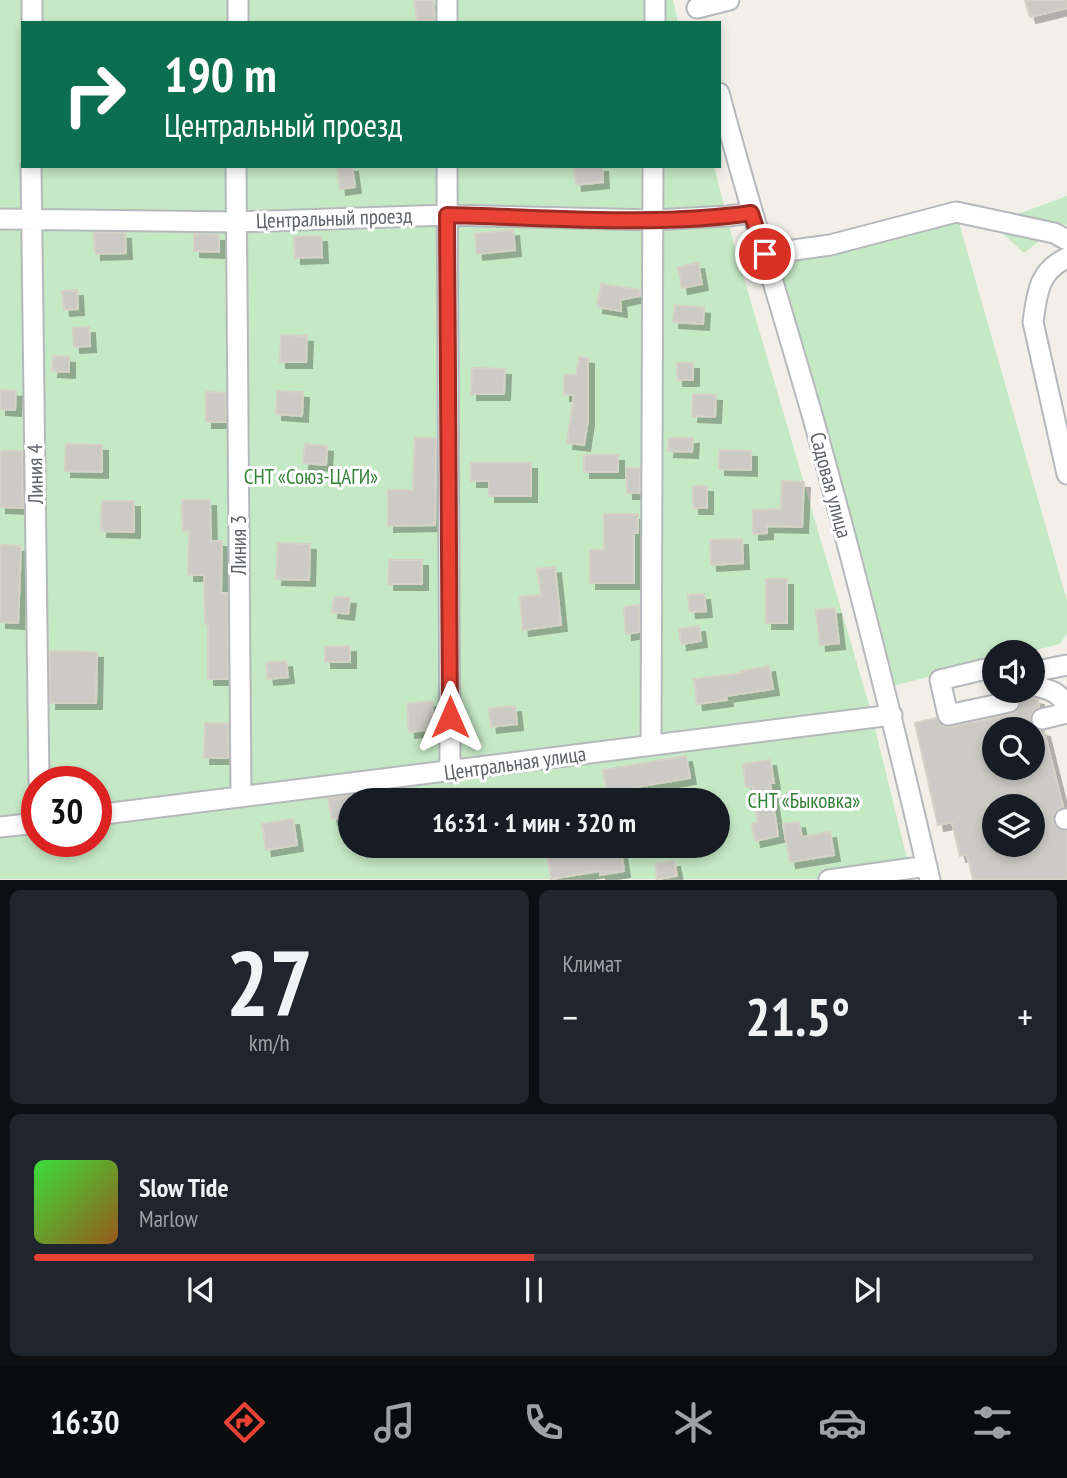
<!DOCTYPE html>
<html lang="ru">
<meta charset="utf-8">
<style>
:root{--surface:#171b24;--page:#20242c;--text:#f1f3f6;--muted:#9ea1a6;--line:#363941;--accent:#ea4335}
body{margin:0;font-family:"PT Sans Narrow",sans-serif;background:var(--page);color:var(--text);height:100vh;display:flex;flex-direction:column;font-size:26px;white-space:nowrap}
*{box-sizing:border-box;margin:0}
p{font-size:23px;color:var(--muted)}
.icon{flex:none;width:38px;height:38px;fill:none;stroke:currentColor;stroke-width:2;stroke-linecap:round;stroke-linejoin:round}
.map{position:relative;height:880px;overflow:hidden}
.drawer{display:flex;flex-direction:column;gap:10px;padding:10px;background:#0d0f14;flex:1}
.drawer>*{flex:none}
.banner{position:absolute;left:21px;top:21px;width:700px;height:147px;border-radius:0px;box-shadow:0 4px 10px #0003;background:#0b6e4f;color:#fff;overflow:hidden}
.buttons{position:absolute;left:982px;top:640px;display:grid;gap:14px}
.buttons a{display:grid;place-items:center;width:63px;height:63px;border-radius:50%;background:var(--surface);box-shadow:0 4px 10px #0003;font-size:35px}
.speed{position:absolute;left:21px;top:766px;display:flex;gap:14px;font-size:35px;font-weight:700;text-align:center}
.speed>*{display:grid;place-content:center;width:91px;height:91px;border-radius:50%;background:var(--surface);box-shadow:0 4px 10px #0003;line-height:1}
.speed .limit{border:10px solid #d22;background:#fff;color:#111}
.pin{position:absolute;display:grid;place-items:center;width:60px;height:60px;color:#fff;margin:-30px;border:4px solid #fff;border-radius:50%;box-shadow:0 2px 7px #0007}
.me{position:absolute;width:77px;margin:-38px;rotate:0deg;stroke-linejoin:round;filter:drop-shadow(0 0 5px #0008)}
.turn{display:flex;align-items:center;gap:24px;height:147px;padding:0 28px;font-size:32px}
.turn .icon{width:91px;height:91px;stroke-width:2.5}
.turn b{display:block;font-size:49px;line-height:60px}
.big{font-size:52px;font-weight:600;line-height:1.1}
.drawer .card{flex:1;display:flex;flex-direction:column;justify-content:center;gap:10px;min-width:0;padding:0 24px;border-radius:10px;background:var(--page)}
.drawer .dial{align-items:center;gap:0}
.dial b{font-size:91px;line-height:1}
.song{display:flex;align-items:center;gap:21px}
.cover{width:84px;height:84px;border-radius:10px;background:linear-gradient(135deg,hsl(120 70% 55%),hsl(30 70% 35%))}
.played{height:7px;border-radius:4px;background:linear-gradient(90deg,var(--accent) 50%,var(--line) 50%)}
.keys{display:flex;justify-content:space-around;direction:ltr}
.heat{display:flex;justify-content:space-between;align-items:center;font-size:38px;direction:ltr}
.drawer .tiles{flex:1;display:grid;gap:10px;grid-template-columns:1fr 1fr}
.card:last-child{grid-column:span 2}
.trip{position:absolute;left:338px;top:788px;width:392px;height:70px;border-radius:35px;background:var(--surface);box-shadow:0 4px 10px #0003;font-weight:600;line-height:70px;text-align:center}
.dock{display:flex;height:112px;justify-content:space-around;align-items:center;background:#090b0e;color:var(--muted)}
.dock .icon{width:49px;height:49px}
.dock .selected{color:var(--accent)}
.dock b{font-size:32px;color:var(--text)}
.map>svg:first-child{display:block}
</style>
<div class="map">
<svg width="1067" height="880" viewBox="0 0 1067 880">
<defs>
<filter id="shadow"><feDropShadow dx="6" dy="6" stdDeviation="0" flood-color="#0004"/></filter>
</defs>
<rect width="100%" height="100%" fill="#f1efe8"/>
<path fill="#c5e8c5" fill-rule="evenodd" d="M0,0H673L678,23H23V166H714L733,241L870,708L912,879H0ZM37,782H96V842H37ZM350,800H718V845H350Z
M1067,196V225L1061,224L1024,253L974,207L1015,215Z
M956,212L1067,601V633L1060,644L1024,653H994V660L885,688L768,262Z"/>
<path fill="#cccac5" stroke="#d6d1c6" stroke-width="2" fill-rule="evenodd" filter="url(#shadow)" d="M414,0H433L435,20L417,22Z
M1025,0H1067V8L1030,17Z
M337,166H352L355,187L340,189Z
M574,166H602L603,182L576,185Z
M513,230L515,250L477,254L475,234Z
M94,232L125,233L126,253L95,254Z
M194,234L219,235V252L194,251Z
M321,236L322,257L295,258L294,237Z
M698,263L702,284L682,288L678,267Z
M601,284L640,290V296L620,300L621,311L597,307Z
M77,290L78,309L64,310L62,291Z
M675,305L704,308L703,324L673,322Z
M89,327L90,346L74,347L73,328Z
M281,335L307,336L306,362H280Z
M53,356L69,357V372L52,371Z
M579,357L588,358V420L584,445L567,443L574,395H564V375H576Z
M677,363H693V380H677Z
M472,368L505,369L504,394H471Z
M0,390L16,391L15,410L0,409Z
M277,391L303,392L302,416L276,414Z
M206,392L226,393V422H206Z
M693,394L716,395L715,417L692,416Z
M415,438H436L435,525L388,526V490H413Z
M669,438H693L692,452L668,451Z
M66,444L102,445V472L65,471Z
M305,444L327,446L326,465L303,463Z
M719,450L751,451V470L719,469Z
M0,451H22L23,508L0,507Z
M584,455H618V472H584Z
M471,463H531V496H489V481H471Z
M626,468H640V493H627Z
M782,481L804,482L802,527L767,526V533L753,534V510L781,509Z
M693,486H707V508H693Z
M182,500H210L211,541H222L221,593H227L228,679H208V624H205L204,575H188L189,531H183Z
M102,501H134V532L101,531Z
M604,514H638V533H634V583H590V550H604Z
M742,539L743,563L711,565L710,540Z
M278,543L310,544L309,580L276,579Z
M0,545L21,546L18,623L0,622Z
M389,560H422V584H388Z
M555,567L561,625L523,630L520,597L541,595L537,569Z
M766,579H787V623H766Z
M704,594L706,611L690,612L688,595Z
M334,597L350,598L348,614L332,612Z
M639,605V632L626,634L624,607Z
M835,608L839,643L820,645L816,610Z
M699,626L701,641L681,644L679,629Z
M350,646V662H325V647Z
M50,651L97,652L96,703H50Z
M286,661L288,677L268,679L266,663Z
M769,666L773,689L726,696L727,700L697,704L694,679L743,673L742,671Z
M1029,697L1038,699L1039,707L1033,711L1030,721L1034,728L1044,731L1063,807L1055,812L1053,820L1058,829L1067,831V879H973L967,854L960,856L952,822L938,825L915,723L936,718L944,726L951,727L1012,714L1018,710L1021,699ZM994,730H1032V768H994ZM994,807H1032V845H994Z
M432,701L434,729L409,732L407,704Z
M515,706L517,724L491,727L489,709Z
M205,723L228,724V758H204Z
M686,756L690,778L636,787L638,800H608L603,770Z
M770,760L774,783H770L778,836L755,841L752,824L758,823L752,786L746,787L743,764Z
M350,795V816L332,819L328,798Z
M293,819L297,845L266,850L262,824Z
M799,822L802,837L830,832L834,855L790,862L783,824Z
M620,845L624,871L600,875V871L551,879L548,858Z
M674,861L677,876L657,879L655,864Z"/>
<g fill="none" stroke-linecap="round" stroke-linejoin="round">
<g stroke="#b5b8bc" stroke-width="23">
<path id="minor" d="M447,0V23
M697,8L729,0
M32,23V0
M238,23V0
M655,23V0
M719,93C748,202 782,310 813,418C856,571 894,725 930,880
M31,166L39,782
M236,166L241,797
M447,166L450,772
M0,219L236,222L447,215L653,220L728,216L751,213
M765,254L830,245L956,212L1054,233L1067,240
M1067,258C1038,271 1037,294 1033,322L1067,474
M994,667L940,680L948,715L1009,702L1006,691
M1032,672L1067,665
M1032,685C1048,689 1062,692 1067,709
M1042,719L1067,713
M651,745L653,166
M96,815L892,715
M1065,819H1067
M0,827L37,823
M829,880L927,866"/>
</g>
<use href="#minor" stroke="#fff" stroke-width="19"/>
</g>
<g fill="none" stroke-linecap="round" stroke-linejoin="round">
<g stroke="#982c22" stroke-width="18">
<path id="route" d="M450,717L447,215C545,217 655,227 751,213L765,254"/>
</g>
<use href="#route" stroke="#ea4335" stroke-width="12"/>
</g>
<g text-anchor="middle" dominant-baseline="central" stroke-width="6" stroke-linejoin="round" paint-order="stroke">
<g font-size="21" fill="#5f6368" stroke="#fff">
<text transform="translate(334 218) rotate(-2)">Центральный проезд</text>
<text transform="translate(35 474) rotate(-91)">Линия 4</text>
<text transform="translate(831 485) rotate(75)">Садовая улица</text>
<text transform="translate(238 545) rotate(-90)">Линия 3</text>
<text transform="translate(515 763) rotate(-8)">Центральная улица</text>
</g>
<g font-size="21" fill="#348238" stroke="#fff">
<text x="311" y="476">СНТ «Союз-ЦАГИ»</text>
<text x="804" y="800">СНТ «Быковка»</text>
</g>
</g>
</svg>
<div class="buttons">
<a><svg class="icon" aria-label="sound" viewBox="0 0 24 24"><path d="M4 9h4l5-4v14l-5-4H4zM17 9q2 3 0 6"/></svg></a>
<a><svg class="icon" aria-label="search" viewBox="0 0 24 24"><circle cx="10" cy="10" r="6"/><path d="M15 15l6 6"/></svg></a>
<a><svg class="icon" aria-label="layers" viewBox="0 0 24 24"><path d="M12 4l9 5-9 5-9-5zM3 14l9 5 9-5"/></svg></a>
</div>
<div class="speed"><div class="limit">30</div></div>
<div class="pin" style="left:765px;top:254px;background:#d93025"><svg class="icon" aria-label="arrive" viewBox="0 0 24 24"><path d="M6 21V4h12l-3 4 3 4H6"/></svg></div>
<svg class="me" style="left:450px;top:717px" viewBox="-20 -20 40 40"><path d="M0-17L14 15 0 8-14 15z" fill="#ea4335" stroke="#fff" stroke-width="4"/></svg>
<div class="trip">16:31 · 1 мин · 320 m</div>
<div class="banner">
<div class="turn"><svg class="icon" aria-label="right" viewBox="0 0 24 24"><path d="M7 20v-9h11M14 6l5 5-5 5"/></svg><div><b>190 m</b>Центральный проезд</div></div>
</div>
</div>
<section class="drawer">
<div class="tiles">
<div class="card dial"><b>27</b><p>km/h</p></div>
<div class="card"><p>Климат</p>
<div class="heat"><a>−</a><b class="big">21.5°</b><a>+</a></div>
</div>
<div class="card">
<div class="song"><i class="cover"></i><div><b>Slow Tide</b><p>Marlow</p></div></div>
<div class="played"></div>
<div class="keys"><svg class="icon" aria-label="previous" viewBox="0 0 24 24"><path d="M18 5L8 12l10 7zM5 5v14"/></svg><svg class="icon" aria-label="pause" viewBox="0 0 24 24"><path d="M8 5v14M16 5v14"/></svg><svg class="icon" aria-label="next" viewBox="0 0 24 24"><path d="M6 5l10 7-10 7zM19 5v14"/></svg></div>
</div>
</div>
</section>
<nav class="dock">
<b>16:30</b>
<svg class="icon selected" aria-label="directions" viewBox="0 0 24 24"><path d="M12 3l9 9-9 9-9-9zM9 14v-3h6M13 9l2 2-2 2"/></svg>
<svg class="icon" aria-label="music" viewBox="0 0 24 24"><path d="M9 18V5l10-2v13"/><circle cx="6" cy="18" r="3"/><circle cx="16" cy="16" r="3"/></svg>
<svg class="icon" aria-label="phone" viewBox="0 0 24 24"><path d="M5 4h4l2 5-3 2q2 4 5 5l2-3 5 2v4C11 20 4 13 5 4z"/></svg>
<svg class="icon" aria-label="climate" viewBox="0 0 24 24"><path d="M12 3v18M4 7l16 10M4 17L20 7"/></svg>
<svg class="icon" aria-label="car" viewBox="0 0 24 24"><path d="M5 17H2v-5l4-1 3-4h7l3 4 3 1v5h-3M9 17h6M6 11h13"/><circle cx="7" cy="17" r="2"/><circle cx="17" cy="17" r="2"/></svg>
<svg class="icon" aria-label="filters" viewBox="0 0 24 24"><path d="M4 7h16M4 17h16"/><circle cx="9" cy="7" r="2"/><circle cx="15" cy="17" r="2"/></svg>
</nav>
